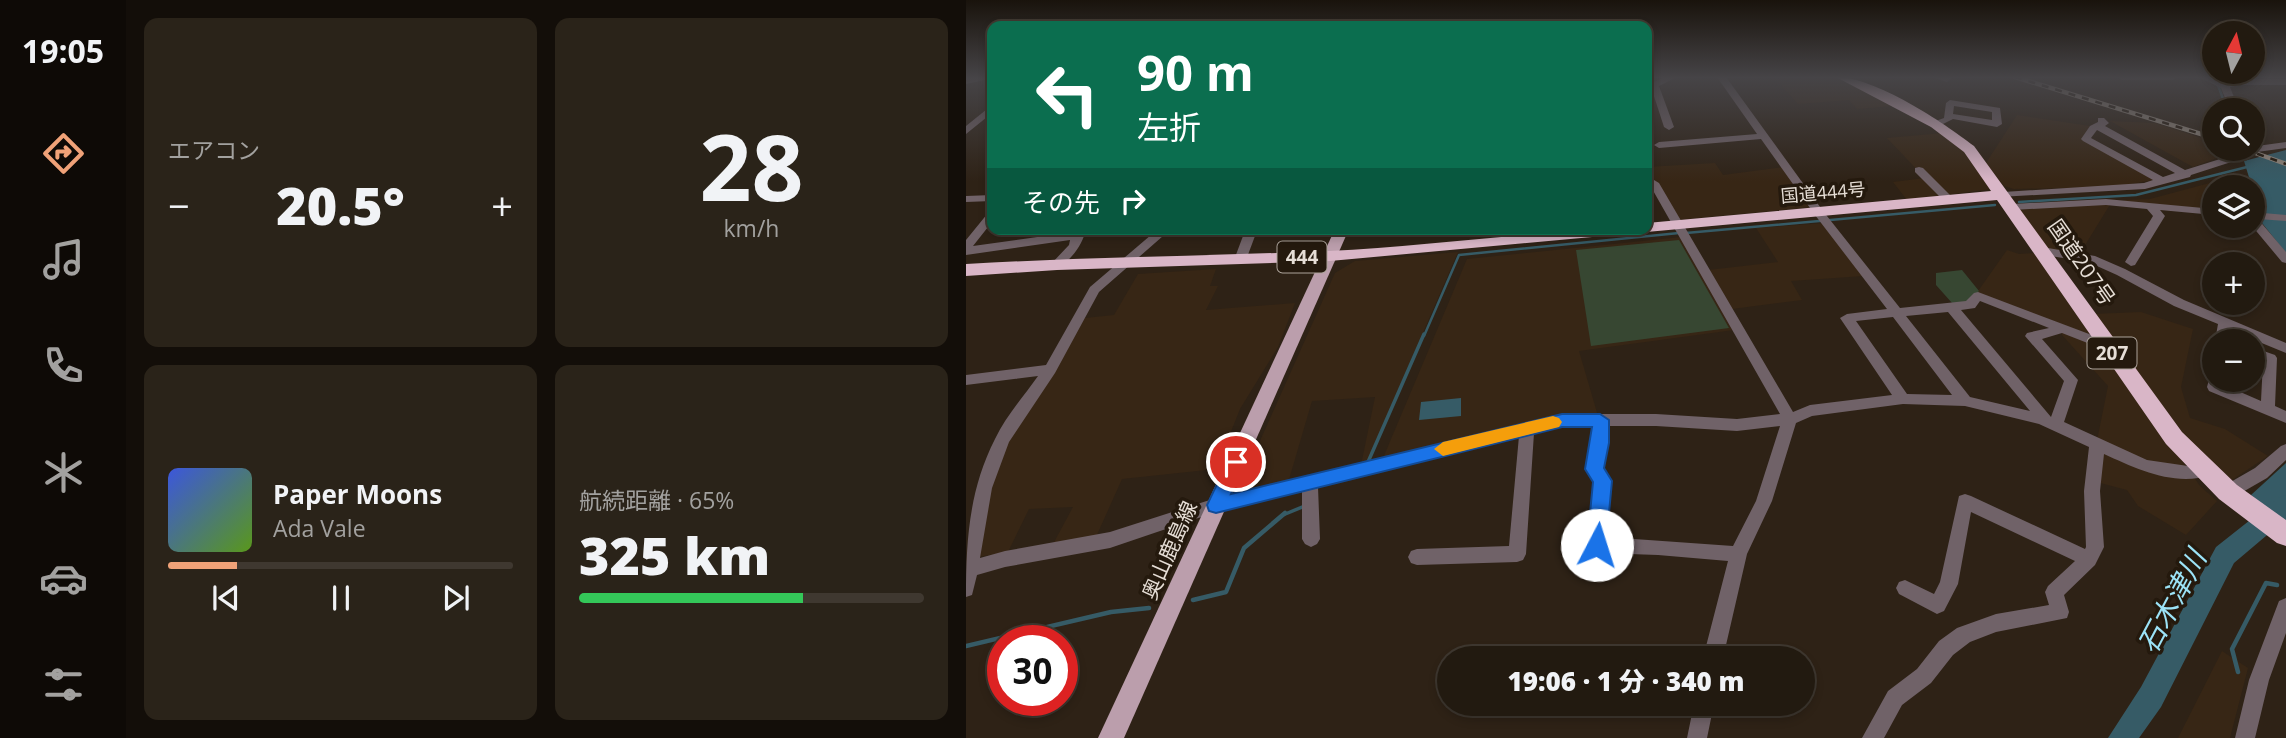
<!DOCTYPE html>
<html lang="ja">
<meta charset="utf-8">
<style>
:root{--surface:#221a10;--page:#2a2319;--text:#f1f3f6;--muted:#a2a19f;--line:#3f3830;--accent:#f0a278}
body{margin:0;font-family:"Open Sans","Noto Sans JP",sans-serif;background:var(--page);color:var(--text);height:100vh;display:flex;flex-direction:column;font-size:26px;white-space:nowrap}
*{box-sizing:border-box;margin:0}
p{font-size:23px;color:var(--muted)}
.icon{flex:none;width:38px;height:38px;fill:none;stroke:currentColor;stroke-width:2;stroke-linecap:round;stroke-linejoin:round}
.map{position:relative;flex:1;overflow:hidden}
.panel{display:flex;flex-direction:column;gap:18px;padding:18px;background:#130e09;width:840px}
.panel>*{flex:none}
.hud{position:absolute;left:21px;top:21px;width:665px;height:214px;border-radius:14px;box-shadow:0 4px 10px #0003,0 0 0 2px var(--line);background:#0b6e4f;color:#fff;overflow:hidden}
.needle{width:46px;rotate:7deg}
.controls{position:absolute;left:1236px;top:21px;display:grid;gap:14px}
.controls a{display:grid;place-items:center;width:63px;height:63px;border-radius:50%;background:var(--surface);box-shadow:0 4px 10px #0003,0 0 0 2px var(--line);font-size:35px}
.speed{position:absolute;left:21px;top:625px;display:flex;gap:14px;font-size:35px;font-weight:700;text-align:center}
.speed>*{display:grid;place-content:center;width:91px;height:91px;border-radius:50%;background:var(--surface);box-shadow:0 4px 10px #0003,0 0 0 2px var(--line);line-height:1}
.speed .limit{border:10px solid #d22;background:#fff;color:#111}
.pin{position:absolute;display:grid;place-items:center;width:60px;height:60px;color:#fff;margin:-30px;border:4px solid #fff;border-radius:50%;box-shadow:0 2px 7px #0007}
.me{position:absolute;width:77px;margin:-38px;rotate:5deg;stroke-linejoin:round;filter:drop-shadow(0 0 5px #0008)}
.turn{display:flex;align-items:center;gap:24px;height:147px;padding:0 35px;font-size:32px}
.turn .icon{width:91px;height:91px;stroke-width:2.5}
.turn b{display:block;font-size:49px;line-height:60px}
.then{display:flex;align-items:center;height:66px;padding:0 35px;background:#0003;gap:14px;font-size:26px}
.big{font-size:52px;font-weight:800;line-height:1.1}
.panel .card{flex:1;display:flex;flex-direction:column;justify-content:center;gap:10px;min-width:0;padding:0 24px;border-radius:14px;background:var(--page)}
.panel .dial{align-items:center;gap:0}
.dial b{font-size:91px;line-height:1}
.song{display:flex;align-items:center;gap:21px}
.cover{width:84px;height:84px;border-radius:10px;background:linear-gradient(135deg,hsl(230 70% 55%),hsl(90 70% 35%))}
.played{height:7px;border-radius:4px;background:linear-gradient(90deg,var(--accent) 20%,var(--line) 20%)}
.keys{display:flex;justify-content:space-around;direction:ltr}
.heat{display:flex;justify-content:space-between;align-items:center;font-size:38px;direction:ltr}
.charge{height:10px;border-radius:5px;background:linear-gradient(90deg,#34c759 65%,var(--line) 0)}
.panel .tiles{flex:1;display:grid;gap:18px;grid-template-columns:repeat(2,1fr)}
.trip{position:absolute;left:471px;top:646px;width:378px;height:70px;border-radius:35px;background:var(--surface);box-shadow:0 4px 10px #0003,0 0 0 2px var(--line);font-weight:800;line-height:70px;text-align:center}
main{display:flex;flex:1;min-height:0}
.tabs{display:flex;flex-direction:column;width:126px;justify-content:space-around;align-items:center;background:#0e0a06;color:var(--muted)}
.tabs .icon{width:49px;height:49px}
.tabs .selected{color:var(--accent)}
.tabs b{font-size:32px;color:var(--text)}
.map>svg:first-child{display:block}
</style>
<main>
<nav class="tabs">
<b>19:05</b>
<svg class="icon selected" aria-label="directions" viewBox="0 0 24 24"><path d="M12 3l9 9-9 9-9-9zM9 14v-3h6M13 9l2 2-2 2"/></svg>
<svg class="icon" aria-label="music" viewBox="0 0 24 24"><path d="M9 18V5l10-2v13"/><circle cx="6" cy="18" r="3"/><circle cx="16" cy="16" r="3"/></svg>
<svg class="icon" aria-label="phone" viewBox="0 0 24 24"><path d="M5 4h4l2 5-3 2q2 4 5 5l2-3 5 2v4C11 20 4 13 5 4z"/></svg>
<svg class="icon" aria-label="climate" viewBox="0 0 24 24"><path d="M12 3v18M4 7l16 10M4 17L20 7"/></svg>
<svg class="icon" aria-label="car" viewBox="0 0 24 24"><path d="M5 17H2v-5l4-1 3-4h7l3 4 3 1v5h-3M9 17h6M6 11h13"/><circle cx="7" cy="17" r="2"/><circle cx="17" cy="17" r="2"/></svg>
<svg class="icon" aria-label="filters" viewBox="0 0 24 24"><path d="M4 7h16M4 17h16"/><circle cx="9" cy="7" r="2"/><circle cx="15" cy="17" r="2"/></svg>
</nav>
<section class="panel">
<div class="tiles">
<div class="card"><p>エアコン</p>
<div class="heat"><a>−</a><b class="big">20.5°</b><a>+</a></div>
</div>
<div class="card dial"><b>28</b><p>km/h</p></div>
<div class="card">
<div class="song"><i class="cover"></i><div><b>Paper Moons</b><p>Ada Vale</p></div></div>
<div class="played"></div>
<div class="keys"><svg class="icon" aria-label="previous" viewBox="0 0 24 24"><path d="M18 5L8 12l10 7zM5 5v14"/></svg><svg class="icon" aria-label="pause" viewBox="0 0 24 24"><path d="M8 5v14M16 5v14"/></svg><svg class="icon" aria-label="next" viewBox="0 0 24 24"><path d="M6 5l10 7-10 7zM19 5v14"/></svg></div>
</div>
<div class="card"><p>航続距離 · 65%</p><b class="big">325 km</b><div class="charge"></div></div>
</div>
</section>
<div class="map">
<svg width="1320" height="738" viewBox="0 0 1320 738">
<rect width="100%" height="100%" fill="#2e2216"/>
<path fill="#372615" d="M808,77H873L926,106L891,109L883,100L832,104Z
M1051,115L1124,126L1116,138L1188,180L1146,187L1048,189L1038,186L1020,163Z
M1144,121L1189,123L1248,142V149L1272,150L1227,167Z
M977,133L995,148L1026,189L941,200L927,182L959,178L921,138Z
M749,163L757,175L817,167L848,207L710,220L681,167Z
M1266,177L1279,179L1280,187H1248V210L1160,203L1158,200L1184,199Z
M1145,203L1113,255L1080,249L1051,208Z
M858,223L898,276L825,281L836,300L766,309L742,270L812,262L790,228Z
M715,237L768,330L613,351L632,416L578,418L417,458L501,259Z
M1041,250L1053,254L1070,253L1234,486L1251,501L1220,535L1172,506L1161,490L1123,480L1142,386L1096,335V326L1010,294Z
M492,252L400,464L395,465L409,397L346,401L322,483L269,497L369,273L389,261Z
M250,269L244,286H252L240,310L329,303L312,347L274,409L250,469L156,479L130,537L86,546L107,507L63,509L42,552L12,557L25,484L38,445L119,318L148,315L172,274Z
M1175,312L1227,329L1215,387L1224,418L1259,429L1302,456L1260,484L1245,470L1126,314Z
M1256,651L1282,668L1264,738H1212Z"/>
<path fill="#374732" d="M713,240L763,328L625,346L610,250Z
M996,270L1013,291L1002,302L986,303L970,285V273Z"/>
<path fill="#365b66" d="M1320,150V253L1288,213L1286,187L1278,161Z
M495,398V416L453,420L455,402Z
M1320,463V524L1285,495Z"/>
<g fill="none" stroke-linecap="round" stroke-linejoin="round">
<path stroke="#365b66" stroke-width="2.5" d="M1254,82L1273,77
M1252,85L1261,110
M1053,202L1170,195L1281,167
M720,233L1029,205
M458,336L493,255L713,233"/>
<path stroke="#365b66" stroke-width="3.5" d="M402,462L458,334
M317,515L341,505"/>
<path stroke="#365b66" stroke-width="4.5" d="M227,600L260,592L278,548L319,513
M0,646L145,612L183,608
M1272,672L1266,649L1300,583L1311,585"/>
<path fill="#365b66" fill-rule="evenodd" d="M1320,495V519L1268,563L1195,707L1173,738H1142L1175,687L1250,547L1312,498Z"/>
<path fill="#706268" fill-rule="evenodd" d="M24,77L23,79L0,84V78Z
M699,77H711L693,86L708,127L703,130L698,127L686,90H681V85Z
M751,77H760L857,211L934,308L1000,301L1008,293L1012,292L1147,343L1149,346L1142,351L1096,333L1076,339L1112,380L1098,422L1181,460L1222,466L1239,464L1245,465L1247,470L1245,475C1208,487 1171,469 1138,454L1134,491L1138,547L1129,565L1098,595L1103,612L1101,618L1030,632L1004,642L987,655L965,683L936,705L918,738H896L922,691L951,669L973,641L991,628L1030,614L1083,605L1079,592L1082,586L1109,561L1005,512L992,584L978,611L971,614L933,594L930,588L933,582L939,580L968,594L974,582L993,496L999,494L1005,496L1119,549L1120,547L1118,491L1123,447L1073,424L999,406L937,404L846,416L830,423L806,501L781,554L757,658H737L762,561L692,555L606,552L600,549L597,544L600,539L606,536L623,537L629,482L620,469L626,443V426H596L568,433L560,554L557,560L551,562L451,565L445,563L442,557L445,551L451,549L543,546L553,436L352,487L354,539L351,544L345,547L339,544L336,539V491L250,512L144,548L39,567L11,575L6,595L0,597C0,541 3,490 29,439C40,416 58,396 72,376L0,385V375L80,365L124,287L192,229H205L133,292L89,373L43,442L26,488L14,558L39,551L144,532L250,498L596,414H690L771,419L814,414L685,187H681V181L688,180L693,183L827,412L844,405L926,395L874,318L881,314L921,309L849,215L795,139L693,148L688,145L693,142L791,134ZM1014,301L1083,328L1061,333L1059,336L1098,381L1085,417L995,310L1009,308ZM982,312L1064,411L1004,397L940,316ZM927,317L986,395L941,394L890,321ZM642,426H690L771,431L814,426L790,501L767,546L640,537L645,481L636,468L642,443Z
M966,77H984L985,79L981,82Z
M1151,77H1211L1207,80H1155Z
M1233,77H1246L1260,83L1274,79H1320V85H1274L1264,87L1273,110H1264L1255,88Z
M984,100L1034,108L1036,124L1031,127L987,119L973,126H967V122L978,118L980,103ZM988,106L1026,112V120L987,114Z
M26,105V113L0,134V126Z
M1132,118H1138L1143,123L1139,126L1219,170L1286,149V142L1291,146L1320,142V148L1291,152L1290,154L1225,175L1224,177L1179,189L1033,197V193L1037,192L1178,183L1187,180L1117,141L1115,139L1124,126L1132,122ZM1131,130L1209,173L1197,177L1125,138Z
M953,167L957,168L988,199V203H980L949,172V168Z
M26,195V201L0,202V196Z
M1140,199L1248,209V215L1194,210L1199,216L1169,265L1165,266L1159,262L1187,216L1181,209L1140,205L1046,210L1041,207L1046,204Z
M26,212V222L7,246L107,232L108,229H120C117,244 105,261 91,268L85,264L103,245L104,240L0,255V240L22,213Z
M1286,212L1320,215V221L1292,219L1320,252V263L1316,262L1286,226Z
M264,229H315L289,236L280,260L274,264L268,260L277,236L265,235Z
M1076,247L1129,256L1159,269L1218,300L1320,343V353L1264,330L1263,341H1249L1252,324L1208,306L1151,275L1122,262L1072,254V248Z
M1286,347L1309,355L1311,358L1309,406L1320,411V423L1243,391L1241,387L1244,376L1248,375V380H1256V384L1295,401L1297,361L1286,357Z
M1320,444V460L1301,478L1268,497L1262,499L1256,497L1254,492L1256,487L1289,468L1315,446Z
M1320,598V633L1303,680L1289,738H1269L1283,680L1313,601Z
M728,704H748L741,738H721Z"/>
<path fill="#bb9eac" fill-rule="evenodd" d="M369,229H383L158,738H132Z"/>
<path fill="#d9b6c7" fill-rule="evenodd" d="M870,77C909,77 977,122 1008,146L1216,432L1271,485L1320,520V546L1311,543L1253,499L1200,444L1031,200L364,261L91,270L0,276V264C121,257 241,256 362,251C469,246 574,229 681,229V223L1025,191L998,152L965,127Z"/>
<g stroke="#8f857b" stroke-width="4.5">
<path id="rail" d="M1049,77L1248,138
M1278,149L1320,164"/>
</g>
<use href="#rail" stroke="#24190d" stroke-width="2.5" stroke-dasharray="7" stroke-linecap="butt"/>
</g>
<linearGradient id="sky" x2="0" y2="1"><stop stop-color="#19130c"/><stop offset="0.43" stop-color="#464447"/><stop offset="1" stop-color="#464447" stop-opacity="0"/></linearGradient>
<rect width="1320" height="181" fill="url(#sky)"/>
<path fill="#1a73e8" stroke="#114b97" stroke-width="2" d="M596,414H634L643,420V443L638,468L646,481L640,545L637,551L631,554L624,551L621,545L627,482L619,469L626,427H596L250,513L243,511L241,505L264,457L270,455L279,462L265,494Z"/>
<path fill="#f59e0b" d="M587,416L593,418L596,422L593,427L477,456L468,449L477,442Z"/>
<g text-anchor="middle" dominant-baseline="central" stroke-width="7" stroke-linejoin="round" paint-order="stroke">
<g font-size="18" fill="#e6ded6" stroke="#24190d">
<text transform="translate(857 192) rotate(-5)">国道444号</text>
</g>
<g fill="#24190d" stroke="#aca39a" stroke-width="2">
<rect x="311.5" y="241.5" width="49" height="31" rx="5"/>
<rect x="1121.5" y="337.5" width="49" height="31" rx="5"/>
</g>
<g font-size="19" font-weight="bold" fill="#e6ded6">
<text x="336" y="257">444</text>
<text x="1146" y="353">207</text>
</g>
<g font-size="21" fill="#e6ded6" stroke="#24190d">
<text transform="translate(1116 262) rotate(55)">国道207号</text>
<text transform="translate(203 550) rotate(-66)">奥山鹿島線</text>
</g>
<g font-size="28" font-style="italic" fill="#9ce3f7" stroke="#24190d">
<text transform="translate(1205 601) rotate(-62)">石木津川</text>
</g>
</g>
</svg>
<div class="controls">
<a><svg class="needle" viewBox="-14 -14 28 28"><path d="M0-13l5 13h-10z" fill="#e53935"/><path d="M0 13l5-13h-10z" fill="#a2a19f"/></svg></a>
<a><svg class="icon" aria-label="search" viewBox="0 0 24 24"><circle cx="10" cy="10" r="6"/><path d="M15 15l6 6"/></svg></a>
<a><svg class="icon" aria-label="layers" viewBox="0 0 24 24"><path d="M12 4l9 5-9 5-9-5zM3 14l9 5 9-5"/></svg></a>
<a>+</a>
<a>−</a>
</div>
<div class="speed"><div class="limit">30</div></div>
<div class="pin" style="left:270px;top:462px;background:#d93025"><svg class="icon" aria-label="arrive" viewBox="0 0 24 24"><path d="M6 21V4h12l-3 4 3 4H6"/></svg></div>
<svg class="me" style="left:631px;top:545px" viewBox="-20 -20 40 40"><circle r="19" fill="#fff"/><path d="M0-13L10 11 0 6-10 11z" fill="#1a73e8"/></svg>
<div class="trip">19:06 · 1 分 · 340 m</div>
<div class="hud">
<div class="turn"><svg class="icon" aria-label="left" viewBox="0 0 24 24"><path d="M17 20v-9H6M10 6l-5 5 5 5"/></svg><div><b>90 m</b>左折</div></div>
<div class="then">その先<svg class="icon" aria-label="right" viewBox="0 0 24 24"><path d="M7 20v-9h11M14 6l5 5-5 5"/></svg></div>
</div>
</div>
</main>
